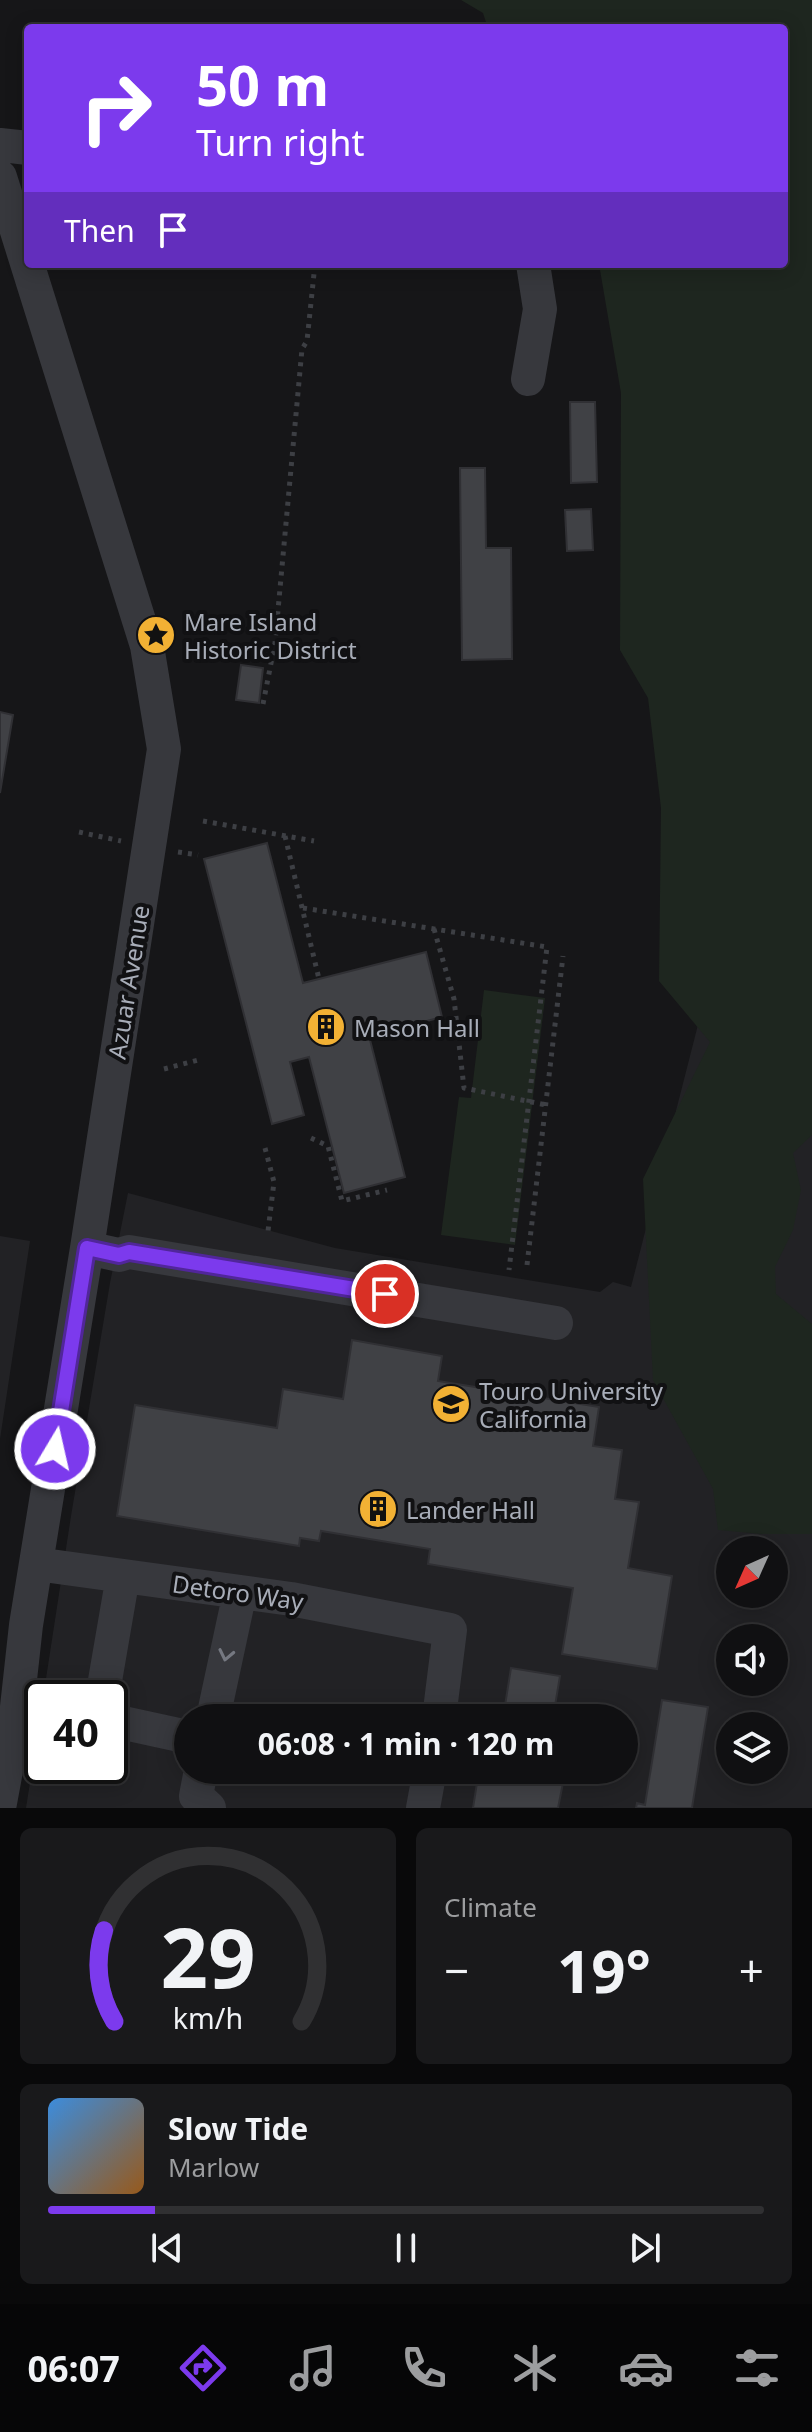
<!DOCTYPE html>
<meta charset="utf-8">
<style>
:root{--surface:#101012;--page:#19191b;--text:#f1f3f6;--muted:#9c9d9f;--line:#303032;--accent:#7c3aed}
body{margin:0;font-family:"Noto Sans",sans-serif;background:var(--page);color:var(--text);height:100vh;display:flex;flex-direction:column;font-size:30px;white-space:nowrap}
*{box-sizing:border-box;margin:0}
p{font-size:26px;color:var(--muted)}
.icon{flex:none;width:44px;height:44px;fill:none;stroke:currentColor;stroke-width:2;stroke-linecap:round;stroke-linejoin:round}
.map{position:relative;height:1808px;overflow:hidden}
.side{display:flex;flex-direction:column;gap:20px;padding:20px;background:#09090a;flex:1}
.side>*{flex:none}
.banner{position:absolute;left:24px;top:24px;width:764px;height:244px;border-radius:8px;box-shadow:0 4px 20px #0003,0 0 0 2px var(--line);background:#7c3aed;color:#fff;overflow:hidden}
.needle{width:52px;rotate:225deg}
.buttons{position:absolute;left:716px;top:1536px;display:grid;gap:16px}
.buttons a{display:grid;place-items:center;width:72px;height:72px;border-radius:50%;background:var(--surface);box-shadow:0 4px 20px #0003,0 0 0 2px var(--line);font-size:40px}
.speed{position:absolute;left:24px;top:1680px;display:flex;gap:16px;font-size:40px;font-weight:700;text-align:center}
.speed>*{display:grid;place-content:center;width:104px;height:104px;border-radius:50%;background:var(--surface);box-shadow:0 4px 20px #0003,0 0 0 2px var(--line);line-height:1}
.speed .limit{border:4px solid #111;border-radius:12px;background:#fff;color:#111}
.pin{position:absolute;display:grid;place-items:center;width:68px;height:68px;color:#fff;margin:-34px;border:4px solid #fff;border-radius:50%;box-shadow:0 2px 8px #0007}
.me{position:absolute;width:88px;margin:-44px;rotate:9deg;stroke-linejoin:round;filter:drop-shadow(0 0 6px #0008)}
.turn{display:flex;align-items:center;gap:28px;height:168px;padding:0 40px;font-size:36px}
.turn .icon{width:104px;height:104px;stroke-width:2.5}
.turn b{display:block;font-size:56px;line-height:68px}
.then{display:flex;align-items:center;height:76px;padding:0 40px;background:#0003;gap:16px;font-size:30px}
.big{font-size:60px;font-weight:700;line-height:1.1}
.side .tile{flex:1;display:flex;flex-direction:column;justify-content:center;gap:12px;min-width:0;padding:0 28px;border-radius:12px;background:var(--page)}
.side .dial{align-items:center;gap:0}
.dial svg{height:208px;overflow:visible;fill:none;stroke:var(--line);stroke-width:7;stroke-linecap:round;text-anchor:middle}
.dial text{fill:var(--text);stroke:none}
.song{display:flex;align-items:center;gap:24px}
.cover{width:96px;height:96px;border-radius:12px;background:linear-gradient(135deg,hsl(210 70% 55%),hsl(30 70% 35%))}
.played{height:8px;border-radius:4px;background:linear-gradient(90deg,var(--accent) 15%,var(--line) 15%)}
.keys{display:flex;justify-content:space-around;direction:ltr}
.heat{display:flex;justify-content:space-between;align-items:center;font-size:44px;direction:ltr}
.side .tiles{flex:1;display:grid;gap:20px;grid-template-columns:1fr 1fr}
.tile:last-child{grid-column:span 2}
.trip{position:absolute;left:174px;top:1704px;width:464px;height:80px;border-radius:40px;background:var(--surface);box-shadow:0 4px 20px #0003,0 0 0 2px var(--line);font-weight:700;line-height:80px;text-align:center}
.menu{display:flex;height:128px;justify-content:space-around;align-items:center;background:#060607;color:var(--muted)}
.menu .icon{width:56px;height:56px}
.menu .on{color:var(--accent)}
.menu b{font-size:36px;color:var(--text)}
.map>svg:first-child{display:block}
</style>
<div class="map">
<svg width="812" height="1808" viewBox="0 0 812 1808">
<rect width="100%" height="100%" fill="#161618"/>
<path fill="#222225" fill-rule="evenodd" d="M713,966L812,976V1808H26L42,1706V1766H110V1698H43L71,1516L110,1283L128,1193L335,1248L600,1292L613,1282L631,1287ZM730,1550H774V1594H730ZM730,1638H774V1682H730ZM188,1718H624V1770H188ZM730,1726H774V1770H730Z
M0,1236L30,1241L0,1439Z"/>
<path fill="#1e261f" d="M461,0H812V1135L793,1153L801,1190L793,1230L775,1267L776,1294L812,1324V1534H762L718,1530L713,1489L653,1380L643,1179L710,1042L659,981L661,808L648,698L620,650L621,393L599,264H784V28H488L483,13Z
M484,990L545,998L515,1245L441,1235L459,1097L471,1098Z"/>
<path fill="#404145" stroke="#303034" stroke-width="2" d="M570,402H595L597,482L571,483Z
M460,468H485L486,548H511L512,659L462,660Z
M591,509L593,550L567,551L565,510Z
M241,665L263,668L259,703L236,700Z
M0,712L13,715L0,793Z
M267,843L303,983L426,952L442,1017L369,1036L405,1177L344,1193L309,1057L290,1062L304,1115L272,1124L204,859Z
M352,1340L442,1356L438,1381L599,1407L593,1446L622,1450L615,1499L639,1502L628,1568L672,1576L657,1669L562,1654L573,1588L428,1564L430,1549L321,1531L319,1541L300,1538L299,1546L117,1516L135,1405L277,1428L283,1389L343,1399Z
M511,1668L560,1676L553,1718H503Z
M662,1700L708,1707L692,1808H636L637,1803L645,1805Z
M479,1770H544L543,1780L563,1783L558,1808H473Z"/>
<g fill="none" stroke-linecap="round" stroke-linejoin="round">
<path stroke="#3d3f44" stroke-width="5" stroke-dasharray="4 6" stroke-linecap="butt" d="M263,704L275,643L302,349L307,341L315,264
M203,821L314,841
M79,832L121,841
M285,836L319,979
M178,852L198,855
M303,908L547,947L509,1270
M434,929L454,999L464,1088L546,1105
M164,1069L202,1059
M311,1138L328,1146L342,1201L387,1190
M265,1148L274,1182L268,1231
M527,1265L563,956"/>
<path stroke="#37383d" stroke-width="34" d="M0,145L28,148
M0,177L147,646L164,749L87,1248L26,1625L16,1716L0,1803
M528,379L540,309L533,264
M87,1248L119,1255L129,1252L556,1323
M36,1564L291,1599L450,1630L439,1718
M102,1698L123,1576
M213,1718L240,1592
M110,1720L188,1737
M201,1770L196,1796L209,1808
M423,1808L430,1770"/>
</g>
<defs><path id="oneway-chevron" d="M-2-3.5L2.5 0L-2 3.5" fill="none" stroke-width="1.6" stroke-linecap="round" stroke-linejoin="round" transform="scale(2)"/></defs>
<use stroke="#757881" href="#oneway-chevron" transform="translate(226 1655) rotate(102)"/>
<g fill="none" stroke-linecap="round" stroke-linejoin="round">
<g stroke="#51269a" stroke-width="20">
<path id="route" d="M55,1449L87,1248L119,1255L129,1252L385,1294"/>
</g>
<use href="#route" stroke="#7c3aed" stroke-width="14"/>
</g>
<defs>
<g id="sight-disc" transform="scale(2)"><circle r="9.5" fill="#f2b134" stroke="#111113"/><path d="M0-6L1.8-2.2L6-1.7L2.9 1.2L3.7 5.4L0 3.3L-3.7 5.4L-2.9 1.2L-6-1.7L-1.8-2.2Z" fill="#111"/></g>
<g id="building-disc" transform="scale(2)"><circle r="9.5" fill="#f2b134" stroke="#111113"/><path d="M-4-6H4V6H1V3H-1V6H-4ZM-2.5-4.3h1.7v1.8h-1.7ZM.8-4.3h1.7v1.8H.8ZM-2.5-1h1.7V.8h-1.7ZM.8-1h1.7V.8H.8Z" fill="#111"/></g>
<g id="university-disc" transform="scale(2)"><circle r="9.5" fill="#f2b134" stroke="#111113"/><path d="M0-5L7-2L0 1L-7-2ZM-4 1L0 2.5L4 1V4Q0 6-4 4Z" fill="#111"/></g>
</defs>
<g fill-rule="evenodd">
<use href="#sight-disc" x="156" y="635"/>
<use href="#building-disc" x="326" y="1027"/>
<use href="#university-disc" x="451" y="1404"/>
<use href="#building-disc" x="378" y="1509"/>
</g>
<g text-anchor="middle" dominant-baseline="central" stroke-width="8" stroke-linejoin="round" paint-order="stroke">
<g font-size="24" fill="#a8adb8" stroke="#111113" text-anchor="start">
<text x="184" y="621">Mare Island<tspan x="184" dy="28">Historic District</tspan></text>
<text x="354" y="1027">Mason Hall</text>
<text x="479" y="1390">Touro University<tspan x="479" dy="28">California</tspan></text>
<text x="406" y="1509">Lander Hall</text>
</g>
<g font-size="24" fill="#a8adb8" stroke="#111113">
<text transform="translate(128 982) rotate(-81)">Azuar Avenue</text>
<text transform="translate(238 1592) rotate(8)">Detoro Way</text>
</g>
</g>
</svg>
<div class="buttons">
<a><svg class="needle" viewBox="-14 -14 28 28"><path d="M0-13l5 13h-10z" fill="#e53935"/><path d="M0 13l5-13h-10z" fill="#9c9d9f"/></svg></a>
<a><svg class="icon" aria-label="sound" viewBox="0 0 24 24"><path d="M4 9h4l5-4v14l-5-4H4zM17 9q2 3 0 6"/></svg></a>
<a><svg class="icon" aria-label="layers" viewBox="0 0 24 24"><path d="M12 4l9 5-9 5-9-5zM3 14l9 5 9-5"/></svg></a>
</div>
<div class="speed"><div class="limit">40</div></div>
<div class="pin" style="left:385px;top:1294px;background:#d93025"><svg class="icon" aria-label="arrive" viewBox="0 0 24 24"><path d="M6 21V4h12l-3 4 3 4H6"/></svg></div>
<svg class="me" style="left:55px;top:1449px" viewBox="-20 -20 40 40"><circle r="17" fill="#7c3aed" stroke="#fff" stroke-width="3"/><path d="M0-11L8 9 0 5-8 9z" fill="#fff"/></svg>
<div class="trip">06:08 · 1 min · 120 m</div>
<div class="banner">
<div class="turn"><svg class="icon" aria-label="right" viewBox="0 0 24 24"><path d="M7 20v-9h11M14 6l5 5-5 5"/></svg><div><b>50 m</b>Turn right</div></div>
<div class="then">Then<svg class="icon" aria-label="arrive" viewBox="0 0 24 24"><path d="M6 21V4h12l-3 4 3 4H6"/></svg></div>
</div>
</div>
<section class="side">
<div class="tiles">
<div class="tile dial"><svg viewBox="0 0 100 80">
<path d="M14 69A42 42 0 1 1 86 69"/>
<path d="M14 69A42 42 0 0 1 10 34" stroke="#7c3aed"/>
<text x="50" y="56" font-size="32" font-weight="700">29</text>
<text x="50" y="72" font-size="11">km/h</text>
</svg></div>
<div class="tile"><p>Climate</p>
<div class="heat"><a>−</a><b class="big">19°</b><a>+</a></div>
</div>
<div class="tile">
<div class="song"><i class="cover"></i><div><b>Slow Tide</b><p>Marlow</p></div></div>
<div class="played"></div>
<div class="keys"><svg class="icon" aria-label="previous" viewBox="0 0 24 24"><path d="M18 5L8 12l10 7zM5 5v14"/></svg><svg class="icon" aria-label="pause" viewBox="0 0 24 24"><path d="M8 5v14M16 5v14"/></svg><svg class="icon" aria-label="next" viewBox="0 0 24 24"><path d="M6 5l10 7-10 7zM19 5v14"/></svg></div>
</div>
</div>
</section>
<nav class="menu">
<b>06:07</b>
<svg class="icon on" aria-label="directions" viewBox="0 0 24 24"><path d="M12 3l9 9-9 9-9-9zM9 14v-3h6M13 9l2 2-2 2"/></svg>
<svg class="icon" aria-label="music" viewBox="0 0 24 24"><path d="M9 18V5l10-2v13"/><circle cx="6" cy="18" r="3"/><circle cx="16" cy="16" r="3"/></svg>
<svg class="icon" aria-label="phone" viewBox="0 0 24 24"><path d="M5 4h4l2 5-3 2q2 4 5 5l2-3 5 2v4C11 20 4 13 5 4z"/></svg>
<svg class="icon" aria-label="climate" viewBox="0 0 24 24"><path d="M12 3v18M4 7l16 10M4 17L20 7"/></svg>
<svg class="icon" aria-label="car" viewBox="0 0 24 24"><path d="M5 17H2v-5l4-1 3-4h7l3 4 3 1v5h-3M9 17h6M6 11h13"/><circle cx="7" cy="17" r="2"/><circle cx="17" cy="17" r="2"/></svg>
<svg class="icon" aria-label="filters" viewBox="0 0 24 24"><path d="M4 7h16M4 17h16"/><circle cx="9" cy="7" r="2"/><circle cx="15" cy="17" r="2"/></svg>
</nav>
